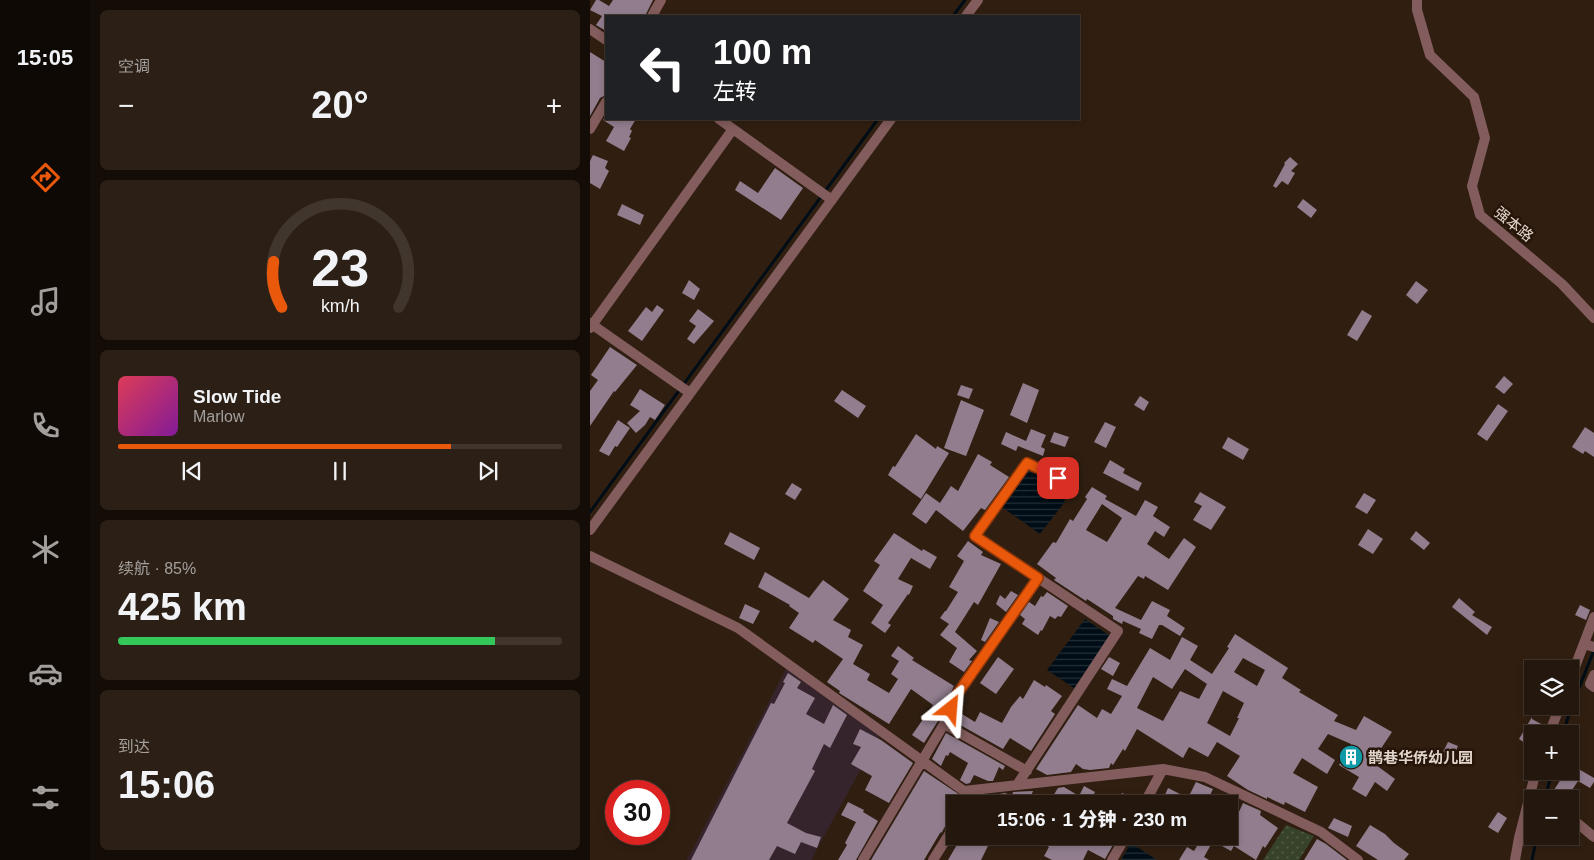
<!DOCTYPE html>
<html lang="zh">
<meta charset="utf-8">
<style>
:root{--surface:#24170d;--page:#2c2016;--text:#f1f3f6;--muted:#a39f9d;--line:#41362e;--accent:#ea580c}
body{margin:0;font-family:Arial,"Noto Sans SC",sans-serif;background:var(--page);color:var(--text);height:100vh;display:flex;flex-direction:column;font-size:19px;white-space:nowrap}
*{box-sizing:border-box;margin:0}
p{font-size:16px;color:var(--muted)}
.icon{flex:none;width:28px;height:28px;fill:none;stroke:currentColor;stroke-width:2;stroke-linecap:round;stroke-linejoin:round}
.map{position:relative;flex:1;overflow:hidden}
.side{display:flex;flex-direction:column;gap:10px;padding:10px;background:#140d07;width:500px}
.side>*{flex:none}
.top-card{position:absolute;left:15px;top:15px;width:475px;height:105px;border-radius:0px;box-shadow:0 2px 8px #0003,0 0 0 1px var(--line);background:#202124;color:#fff;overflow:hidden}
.buttons{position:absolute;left:934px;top:660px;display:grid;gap:10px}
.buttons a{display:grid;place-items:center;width:55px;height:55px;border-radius:0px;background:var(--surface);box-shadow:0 2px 8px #0003,0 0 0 1px var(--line);font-size:25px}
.speed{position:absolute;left:15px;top:780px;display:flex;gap:10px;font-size:25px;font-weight:700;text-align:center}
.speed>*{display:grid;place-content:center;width:65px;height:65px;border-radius:50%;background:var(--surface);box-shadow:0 2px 8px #0003,0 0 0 1px var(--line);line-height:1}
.speed .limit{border:8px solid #d22;background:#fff;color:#111}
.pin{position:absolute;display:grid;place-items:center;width:42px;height:42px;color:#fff;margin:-21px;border-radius:10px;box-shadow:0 2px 8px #0006}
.me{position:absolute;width:55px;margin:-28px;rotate:28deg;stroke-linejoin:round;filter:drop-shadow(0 0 4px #0008)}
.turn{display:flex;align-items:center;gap:18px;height:105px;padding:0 25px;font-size:22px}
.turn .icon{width:65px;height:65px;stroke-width:2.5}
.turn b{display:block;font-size:35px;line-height:42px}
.big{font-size:38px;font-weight:800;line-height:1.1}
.side .tile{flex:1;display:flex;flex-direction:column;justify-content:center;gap:8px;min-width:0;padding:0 18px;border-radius:8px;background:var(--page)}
.side .dial{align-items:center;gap:0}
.dial svg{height:130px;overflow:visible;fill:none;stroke:var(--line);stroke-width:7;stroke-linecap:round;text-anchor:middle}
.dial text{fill:var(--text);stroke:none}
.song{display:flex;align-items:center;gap:15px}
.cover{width:60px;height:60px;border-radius:8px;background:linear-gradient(135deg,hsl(350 70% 55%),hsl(290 70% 35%))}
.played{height:5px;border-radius:2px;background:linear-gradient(90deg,var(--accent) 75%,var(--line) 75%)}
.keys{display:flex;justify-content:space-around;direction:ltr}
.heat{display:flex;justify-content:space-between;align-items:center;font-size:28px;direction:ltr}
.charge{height:8px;border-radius:4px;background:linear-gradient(90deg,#34c759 85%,var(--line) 0)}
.trip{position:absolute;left:356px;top:795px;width:292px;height:50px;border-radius:0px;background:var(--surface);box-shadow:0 2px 8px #0003,0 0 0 1px var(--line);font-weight:800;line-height:50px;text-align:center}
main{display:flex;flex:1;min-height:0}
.tab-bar{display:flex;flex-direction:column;width:90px;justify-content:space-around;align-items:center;background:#0e0905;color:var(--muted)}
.tab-bar .icon{width:35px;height:35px}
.tab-bar .selected{color:var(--accent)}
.tab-bar b{font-size:22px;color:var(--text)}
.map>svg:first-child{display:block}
</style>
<main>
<nav class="tab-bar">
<b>15:05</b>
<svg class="icon selected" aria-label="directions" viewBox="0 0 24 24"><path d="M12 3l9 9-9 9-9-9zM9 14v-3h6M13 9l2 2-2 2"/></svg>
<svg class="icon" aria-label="music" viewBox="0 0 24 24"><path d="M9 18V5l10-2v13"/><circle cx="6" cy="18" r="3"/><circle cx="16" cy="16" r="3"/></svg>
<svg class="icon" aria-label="phone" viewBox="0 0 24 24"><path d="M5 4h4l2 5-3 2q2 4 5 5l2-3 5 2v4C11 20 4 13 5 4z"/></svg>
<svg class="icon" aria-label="climate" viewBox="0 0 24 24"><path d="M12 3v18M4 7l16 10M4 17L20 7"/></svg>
<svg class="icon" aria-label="car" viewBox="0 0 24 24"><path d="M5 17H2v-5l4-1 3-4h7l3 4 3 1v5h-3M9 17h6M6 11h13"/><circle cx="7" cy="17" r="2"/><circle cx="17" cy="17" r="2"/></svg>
<svg class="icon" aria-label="filters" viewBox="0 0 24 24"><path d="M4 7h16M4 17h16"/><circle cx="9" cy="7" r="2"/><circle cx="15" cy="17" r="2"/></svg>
</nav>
<section class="side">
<div class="tile"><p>空调</p>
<div class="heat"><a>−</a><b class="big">20°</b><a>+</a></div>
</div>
<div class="tile dial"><svg viewBox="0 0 100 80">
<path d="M14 69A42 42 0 1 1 86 69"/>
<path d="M14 69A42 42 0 0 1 9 41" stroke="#ea580c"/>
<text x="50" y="56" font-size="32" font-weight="700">23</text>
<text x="50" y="72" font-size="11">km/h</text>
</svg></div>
<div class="tile">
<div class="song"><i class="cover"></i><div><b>Slow Tide</b><p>Marlow</p></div></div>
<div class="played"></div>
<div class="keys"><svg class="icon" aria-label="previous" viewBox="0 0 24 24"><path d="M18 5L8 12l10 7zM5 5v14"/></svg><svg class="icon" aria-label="pause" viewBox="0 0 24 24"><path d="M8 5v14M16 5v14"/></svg><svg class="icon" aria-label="next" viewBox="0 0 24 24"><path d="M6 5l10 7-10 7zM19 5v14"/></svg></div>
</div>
<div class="tile"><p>续航 · 85%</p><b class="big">425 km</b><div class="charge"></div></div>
<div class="tile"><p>到达</p><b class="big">15:06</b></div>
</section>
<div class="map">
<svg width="1004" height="860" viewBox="0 0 1004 860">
<defs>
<pattern id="green-dots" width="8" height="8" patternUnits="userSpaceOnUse" patternTransform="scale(1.25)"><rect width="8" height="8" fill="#37422a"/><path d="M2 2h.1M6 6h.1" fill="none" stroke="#545c48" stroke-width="1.8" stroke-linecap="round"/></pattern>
<pattern id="water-rules" width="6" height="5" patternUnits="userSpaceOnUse" patternTransform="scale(1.25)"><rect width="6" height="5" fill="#000d16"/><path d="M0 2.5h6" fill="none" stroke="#252f37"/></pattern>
</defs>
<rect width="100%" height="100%" fill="#301f11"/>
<path fill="#36242d" d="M196,669L289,736L221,860H97Z"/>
<path fill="url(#green-dots)" d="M696,825L724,836L709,860H673Z"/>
<path fill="url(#water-rules)" d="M440,469L462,478L477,489L474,503L450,534L409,505L434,472Z
M495,619L520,636L484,688L457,670Z
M541,843L567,860H531Z"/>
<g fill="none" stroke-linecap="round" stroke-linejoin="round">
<path stroke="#000d16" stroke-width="3" d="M363,16L375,0
M0,512L288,119
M973,734L980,711L1004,650
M955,799L962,771
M942,860L947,836"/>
</g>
<path fill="#917d8e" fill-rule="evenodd" d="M6,0H9L19,6L23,0H63L55,16H16V31L6,25L12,16L0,10Z
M0,52L16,62V95L10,98L0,116Z
M14,119H46L40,129L42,131L39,137L41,138L34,151L16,141L24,127L13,120Z
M3,155L18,161L15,168L19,171L10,189L0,183V161Z
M700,157L708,164L701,171L705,173L698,185L692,181L686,188L683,186L695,164L694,163Z
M185,168L213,188L191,220L145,190L150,181L168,193Z
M713,199L727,210L721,218L707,207Z
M32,204L54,215L50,225L27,215Z
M99,280L110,289L104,300L92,293Z
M826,281L838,290L827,304L816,295Z
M67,305L74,310L52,341L38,331L56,307L62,312Z
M108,309L124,321L104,344L97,339L106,326L99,321Z
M772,310L782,316L767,341L757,335Z
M20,347L47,365L25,392L24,391L0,426V391L8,380L1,375Z
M914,376L923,384L914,394L905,387Z
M433,383L449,390L437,423L420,415Z
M371,385L383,389L379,399L367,395Z
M50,389L75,405L65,420L60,417L55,425L46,433L37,423L50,411L40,405Z
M252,390L276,406L268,418L244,401Z
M550,396L559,402L554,411L544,405Z
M371,400L394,410L376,456L354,448Z
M908,404L918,411L897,441L887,434Z
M28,420L40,428L27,447L25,446L19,456L9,451Z
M515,422L526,427L516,448L504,442Z
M995,427L1004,433V457L995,451L993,454L982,447Z
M441,429L456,435L451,447L455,449L453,456L428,446L426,451L411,444L416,432L436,441Z
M464,432L479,437L475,447L460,442Z
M326,434L346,449L347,446L359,453L331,499L298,475L303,466L305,467Z
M638,437L659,449L653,460L632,448Z
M388,454L402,462L400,465L419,477L395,510L391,508L373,531L346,510L336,524L322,514L336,493L350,503L361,486L368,491Z
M520,460L535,469L533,473L552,483L548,491L513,473Z
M202,483L212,489L205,500L195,494Z
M502,487L517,496L515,499L546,516L555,500L568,507L563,516L580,527L574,537L565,531L557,544L579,559L594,538L606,547L578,590L555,576L554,579L548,576L525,608L551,620L562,601L580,610L577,616L595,628L590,636L572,625H569L562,639L549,633L551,629L533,621L532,624L523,619V616L497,599L496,601L464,580L466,578L447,564L463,542L466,543L480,519L483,521L497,499L495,497ZM512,504L532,518L517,542L496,530Z
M610,492L636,507L621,530L603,520L612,506L604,502Z
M774,493L786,500L777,514L765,507Z
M778,529L793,539L783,554L768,545Z
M826,531L840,543L834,550L820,539Z
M140,532L170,548L164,560L134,544Z
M304,533L332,551L333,549L347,557L340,569L321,558L308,579L323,586L319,595L318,594L298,623L301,625L295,633L281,623L293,605L273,591L290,565L284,561Z
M378,541L393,552L391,555L411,564L388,605L384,602L365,632L387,651L379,660L382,661L374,672L359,662L367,648L350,635L359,624L350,618L355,611H356L368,592L359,587L374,561L367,556Z
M175,572L219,598L233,580L259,599L243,620L261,630L258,637L273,645L263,664L280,674L277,680L299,693L308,679L301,674L309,661L301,656L308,646L324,658L322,660L364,686L348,721L334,743L322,735L343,705L321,689L299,724L249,693L250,691L237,682L253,659L225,640L223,643L199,628L209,613L199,606L200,605L168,587Z
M421,591L428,595L416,612L406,604L410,595L415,599Z
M457,592L478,606L471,617L468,616L465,619L460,616L452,631L451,630L448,635L432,624L435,619L430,615L439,602L445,606L451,596L453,597Z
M869,598L885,612L882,615L902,627L897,635L862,607Z
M155,604L170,611L163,624L149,618Z
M990,605L1000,610L996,620L985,615Z
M400,618L409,622L395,642L391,640Z
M645,634L698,668L692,678L711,690L709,692L748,715L744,721L766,730L774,716L802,732L782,762L805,779L797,791L785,782L776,797L762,789L769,777L749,765L761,744L738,734L728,749L745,760L737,774L712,758L703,773L728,787L715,812L695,802L694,805L677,797V799L658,790L637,776L650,756L627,742L618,757L599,747L593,758L547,729L535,751L533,749L523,765L521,763L519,768L500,770L493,769L486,764L481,772L457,775L446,769L488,705L507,718L512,709L521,714L532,696L517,689L522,679L537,686L560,648L580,660L592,637L608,646L600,660L622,674L639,648L637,647ZM653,658L675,670L667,686L644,672ZM595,669L617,684L609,699L590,691L573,721L547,708L563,677L582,689ZM633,691L654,703L647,718H649L640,736L617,723Z
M408,657L424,669L406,694L390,683Z
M519,657L530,663L523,676L511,669Z
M198,673L211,682L207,688L225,698L216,714L234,724L243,705L257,715L240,748L234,744L222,769L225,771L197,823L216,833L231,837L227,848L211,842L205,854L187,846L179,860H101L181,703L184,704L195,683L193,682Z
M444,680L455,687L456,685L472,696L461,711L465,714L441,751L420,738L413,749L363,721L367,711L385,722L390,712L412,723L421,707L430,696L433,699Z
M942,717V719L955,726L950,734H942V748L929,739Z
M270,729L291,740L323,763L299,803L275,790L282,776L261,764L271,747L263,744Z
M356,733L415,766L413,770L409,767L403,781H398L384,775L380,783L376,784L370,780L378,763L360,752L358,756L356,755L351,766L342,759Z
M858,742L868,746L862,760L851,756Z
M980,764L1004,778V782L1000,788L988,781L976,799H970L962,793L973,776L966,771H980Z
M334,771L373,797L370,804H365V808L352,832L350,833L334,860H281Z
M606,782L623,789L616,804H571L578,788L598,798Z
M494,786L505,792L503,796L518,804H458L468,788L474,787L489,796Z
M443,791L439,801H442V804H401L403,795L415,793L422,796L423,792Z
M532,793L548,800L547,804H527Z
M258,802L274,810L273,812L288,821L266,860H248L257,845L255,843L266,822L251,815Z
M653,803L671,811L670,815L688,828L675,848L673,846L666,860L644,846L641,851L623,841L614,857L619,860H589L597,847L604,851L613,836H640V826L648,814Z
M908,812L917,818L908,833L898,827Z
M744,818L762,826L758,837L738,828Z
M780,825L795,834L804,843L819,854L814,860H788L766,846Z
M372,836H389L400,842L391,860H358Z
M439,836H528L515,859L498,850L493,860H462L454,856L459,847Z
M727,839L736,844L757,860H714Z"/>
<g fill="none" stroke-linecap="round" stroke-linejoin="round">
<path stroke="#835c5d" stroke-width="10" d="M827,0V10L840,55L884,97L895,138L882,186L890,215L972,284L1004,318
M62,16L71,0
M376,16L388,0
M0,29L16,40
M129,119L242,200
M0,129L16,102
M0,323L100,393
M0,328L143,129
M0,530L301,119
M0,556L148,628L374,791L573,769L615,777L731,832L768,860
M994,644L1004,647
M1004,675L1000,684L1004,687
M980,680L1004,617
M354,724L368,693L448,578
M959,734L970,706
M427,785L528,631L385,536L437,463L483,485
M378,804L386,790
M554,804L573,769
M980,817L1004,837
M273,860L354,724L437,771
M343,860L365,825
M522,860L536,836
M925,860L929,838L946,771"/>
</g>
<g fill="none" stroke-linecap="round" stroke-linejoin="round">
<g stroke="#983908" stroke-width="12">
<path id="route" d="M361,709L368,693L448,578L385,536L437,463L468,478"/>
</g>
<use href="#route" stroke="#ea580c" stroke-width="9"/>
</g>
<defs>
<g id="building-disc" transform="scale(1.25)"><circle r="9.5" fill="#0f9aa8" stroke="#261508"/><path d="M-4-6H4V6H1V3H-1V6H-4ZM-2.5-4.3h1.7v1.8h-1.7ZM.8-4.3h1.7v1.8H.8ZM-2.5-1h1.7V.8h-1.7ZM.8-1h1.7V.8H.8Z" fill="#fff"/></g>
</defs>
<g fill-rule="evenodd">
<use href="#building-disc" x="761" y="757"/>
</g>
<g text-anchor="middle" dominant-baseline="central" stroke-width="5" stroke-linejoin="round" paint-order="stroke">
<g font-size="15" fill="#e1d5cc" stroke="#261508">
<text transform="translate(924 224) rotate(39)">强本路</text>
</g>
<g font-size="15" font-weight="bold" fill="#e1d5cc" stroke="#261508" text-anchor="start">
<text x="778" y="757">鹊巷华侨幼儿园</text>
</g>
</g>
</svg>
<div class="buttons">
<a><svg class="icon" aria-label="layers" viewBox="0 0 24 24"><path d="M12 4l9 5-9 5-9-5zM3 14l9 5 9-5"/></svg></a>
<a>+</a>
<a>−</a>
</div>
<div class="speed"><div class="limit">30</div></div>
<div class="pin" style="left:468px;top:478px;background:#d93025"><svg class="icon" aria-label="arrive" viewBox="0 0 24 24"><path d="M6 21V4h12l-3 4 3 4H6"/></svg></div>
<svg class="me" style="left:361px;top:709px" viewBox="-20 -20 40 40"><path d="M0-17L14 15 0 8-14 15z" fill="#ea580c" stroke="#fff" stroke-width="4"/></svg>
<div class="trip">15:06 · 1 分钟 · 230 m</div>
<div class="top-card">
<div class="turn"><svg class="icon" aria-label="left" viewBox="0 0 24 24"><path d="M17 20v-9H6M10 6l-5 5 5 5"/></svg><div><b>100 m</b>左转</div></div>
</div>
</div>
</main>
